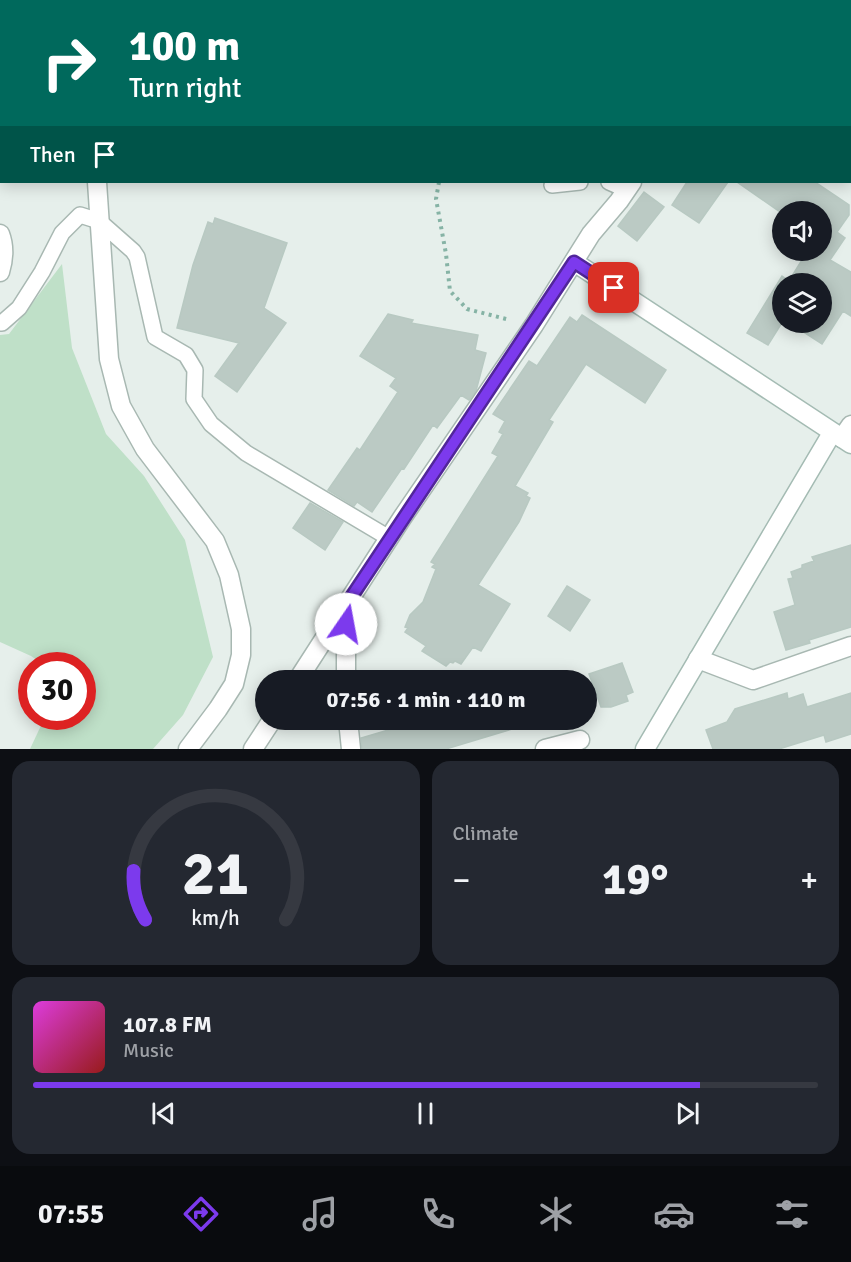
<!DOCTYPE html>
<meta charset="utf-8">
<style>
:root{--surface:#171b24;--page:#242831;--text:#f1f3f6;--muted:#9ea1a6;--line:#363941;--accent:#7c3aed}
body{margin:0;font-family:Signika,sans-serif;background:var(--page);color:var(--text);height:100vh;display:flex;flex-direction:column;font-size:22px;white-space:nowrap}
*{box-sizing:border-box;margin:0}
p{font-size:20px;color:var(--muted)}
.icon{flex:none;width:33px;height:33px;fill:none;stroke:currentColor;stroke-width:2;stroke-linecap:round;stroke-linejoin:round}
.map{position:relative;height:749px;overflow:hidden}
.details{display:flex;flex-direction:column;gap:12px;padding:12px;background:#0d0f14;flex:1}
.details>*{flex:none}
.banner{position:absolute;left:0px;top:0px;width:852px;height:183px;box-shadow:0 3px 15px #0003;background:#00695c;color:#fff;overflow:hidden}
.tools{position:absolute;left:772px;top:201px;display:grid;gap:12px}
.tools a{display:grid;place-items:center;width:60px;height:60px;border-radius:50%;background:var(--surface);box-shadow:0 3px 15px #0003;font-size:30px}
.speed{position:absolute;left:18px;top:652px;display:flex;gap:12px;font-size:30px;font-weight:700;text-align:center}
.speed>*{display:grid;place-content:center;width:78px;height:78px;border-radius:50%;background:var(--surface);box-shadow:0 3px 15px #0003;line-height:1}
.speed .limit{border:9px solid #d22;background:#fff;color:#111}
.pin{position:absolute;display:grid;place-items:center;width:51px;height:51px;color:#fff;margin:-26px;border-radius:12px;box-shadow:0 3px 9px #0006}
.me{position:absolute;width:66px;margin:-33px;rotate:12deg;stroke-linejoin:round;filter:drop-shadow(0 0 4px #0008)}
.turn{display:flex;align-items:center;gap:21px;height:126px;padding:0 30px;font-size:27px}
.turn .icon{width:78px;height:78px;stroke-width:2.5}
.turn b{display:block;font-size:42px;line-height:51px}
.then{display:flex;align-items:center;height:57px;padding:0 30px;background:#0003;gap:12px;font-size:22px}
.big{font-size:45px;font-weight:800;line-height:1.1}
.details .widget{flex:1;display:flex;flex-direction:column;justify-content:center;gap:9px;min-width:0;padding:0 21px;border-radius:18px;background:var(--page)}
.details .dial{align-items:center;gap:0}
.dial svg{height:156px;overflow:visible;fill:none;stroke:var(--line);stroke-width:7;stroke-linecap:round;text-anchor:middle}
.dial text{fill:var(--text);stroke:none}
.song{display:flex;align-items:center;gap:18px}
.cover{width:72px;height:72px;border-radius:9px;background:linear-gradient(135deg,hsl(300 70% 55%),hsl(0 70% 35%))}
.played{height:6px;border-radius:3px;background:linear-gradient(90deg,var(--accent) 85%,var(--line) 85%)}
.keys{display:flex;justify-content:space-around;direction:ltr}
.heat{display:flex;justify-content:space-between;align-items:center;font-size:33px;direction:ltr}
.details .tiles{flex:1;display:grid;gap:12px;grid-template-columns:1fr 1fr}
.widget:last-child{grid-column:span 2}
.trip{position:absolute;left:255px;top:670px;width:342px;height:60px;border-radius:30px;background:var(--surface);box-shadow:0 3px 15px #0003;font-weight:800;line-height:60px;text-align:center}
.dock{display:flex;height:96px;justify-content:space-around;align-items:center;background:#090b0e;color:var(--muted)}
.dock .icon{width:42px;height:42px}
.dock .current{color:var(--accent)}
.dock b{font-size:27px;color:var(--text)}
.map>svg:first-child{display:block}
</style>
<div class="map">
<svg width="851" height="749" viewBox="0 0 851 749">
<rect width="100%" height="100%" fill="#e6efeb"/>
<path fill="#bfe0c8" d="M62,264L72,348L106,434L144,476L185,540L213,657L183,715L153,749H30L45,717H82V666H46L31,656L0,642V335L9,334Z"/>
<path fill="#bbcac4" stroke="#b8c9c2" stroke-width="1.5" d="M687,182H728L699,223L672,205Z
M737,182H815L849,205V215L837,232L845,238L830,260L851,272V316L843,311L822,344L788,322H822V284H783V321L768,345L747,333L782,276L789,281L808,250H822V212H783V214Z
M644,192L664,207L637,241L618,226Z
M215,218L287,243L264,308L286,323L237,392L215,376L239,343L177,328L193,265L208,222L213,224Z
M388,314L413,320L411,323L478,335L475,350L486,353L476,391L469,400L461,395L437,428L433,425L404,469L402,468L372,512L357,502L354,506L328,490L357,448L360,450L398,392L390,386L396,378L360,356Z
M582,315L666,370L645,403L586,364L549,420L553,422L515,486L528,493L526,496L530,498L519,522L478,585L510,604L481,651L473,647L461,664L455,661L453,663L450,662L446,666L422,651L426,646L405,632L408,628L405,627L410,615L423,602L436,569L432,567L435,564L431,562L498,456L492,453L503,434L499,432L505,421L493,414L529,361L537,366L570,317L577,322Z
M310,503L343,522L325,550L293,528Z
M851,545V627L809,640L810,643L786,650L774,612L795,605L788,579L793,578L791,572L802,568V565L814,561L812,557Z
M567,586L590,600L570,631L548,616Z
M622,663L633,692L626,695L628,701L611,707H601L589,674Z
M787,693L788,699L803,694L807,707L851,693V734L826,742L824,735L779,749H713L706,730L727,722L735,709Z
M422,720H521L522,726L446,749H362L361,738Z"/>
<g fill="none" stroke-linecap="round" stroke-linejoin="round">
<g stroke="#a8b8b2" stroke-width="18">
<path id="lane" d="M434,1L442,2
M90,2L91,0
M536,2L540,0
M609,182L627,190
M552,185L580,182
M0,323H2L19,308L42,272L62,233L80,215L99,221L133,251L137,257L155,337L186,355L195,370L194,399L211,424L246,453L389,538"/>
</g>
<g stroke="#a8b8b2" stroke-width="21">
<path id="street" d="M35,0L37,2
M653,0V2
M97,182L109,359L121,406L145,449L215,541L229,575L241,629V655L234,684L218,709L188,749
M0,234C5,247 4,259 0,272
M842,438L851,425
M698,659L753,680L851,646
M297,681L402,518L534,325L591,234L619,201L632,182
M346,681V605
M348,720L351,749
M253,749L272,720
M545,749L580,740"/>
</g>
<g stroke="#a4bbb3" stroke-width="21">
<path id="secondary" d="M574,262L851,444
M645,749L832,433"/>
</g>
<path stroke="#86b3a5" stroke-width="4" stroke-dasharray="3 4.5" stroke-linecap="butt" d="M231,0L233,2
M439,182L436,199L446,254L450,291L467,309L510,320"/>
<use href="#lane" stroke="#fff" stroke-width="15"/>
<use href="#street" stroke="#fff" stroke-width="18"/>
<use href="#secondary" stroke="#fff" stroke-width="18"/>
</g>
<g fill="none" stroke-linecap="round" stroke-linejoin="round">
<g stroke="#51269a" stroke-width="15">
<path id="route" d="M346,624V605L574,262L614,288"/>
</g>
<use href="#route" stroke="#7c3aed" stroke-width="10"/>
</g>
</svg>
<div class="tools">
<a><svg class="icon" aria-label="sound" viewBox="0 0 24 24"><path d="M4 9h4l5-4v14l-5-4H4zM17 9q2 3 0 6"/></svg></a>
<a><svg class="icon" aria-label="layers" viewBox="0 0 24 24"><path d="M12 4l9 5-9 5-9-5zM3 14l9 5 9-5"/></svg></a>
</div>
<div class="speed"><div class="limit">30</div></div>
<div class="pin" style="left:614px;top:288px;background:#d93025"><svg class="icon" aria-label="arrive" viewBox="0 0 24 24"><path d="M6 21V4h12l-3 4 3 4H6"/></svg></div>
<svg class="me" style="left:346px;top:624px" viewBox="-20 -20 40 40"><circle r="19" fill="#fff"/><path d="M0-13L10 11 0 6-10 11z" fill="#7c3aed"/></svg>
<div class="trip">07:56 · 1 min · 110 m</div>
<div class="banner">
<div class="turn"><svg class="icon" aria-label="right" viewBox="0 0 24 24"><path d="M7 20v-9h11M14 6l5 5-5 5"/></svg><div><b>100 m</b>Turn right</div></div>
<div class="then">Then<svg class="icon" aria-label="arrive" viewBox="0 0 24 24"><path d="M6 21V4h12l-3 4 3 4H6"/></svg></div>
</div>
</div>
<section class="details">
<div class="tiles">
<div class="widget dial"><svg viewBox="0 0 100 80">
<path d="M14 69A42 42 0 1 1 86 69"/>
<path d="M14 69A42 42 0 0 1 8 44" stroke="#7c3aed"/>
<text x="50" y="56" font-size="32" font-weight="700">21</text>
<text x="50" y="72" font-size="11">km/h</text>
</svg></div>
<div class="widget"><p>Climate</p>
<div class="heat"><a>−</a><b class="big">19°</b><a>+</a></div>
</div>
<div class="widget">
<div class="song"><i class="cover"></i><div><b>107.8 FM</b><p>Music</p></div></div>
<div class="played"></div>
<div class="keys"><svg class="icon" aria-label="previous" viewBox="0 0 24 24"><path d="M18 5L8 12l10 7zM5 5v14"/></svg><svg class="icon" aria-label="pause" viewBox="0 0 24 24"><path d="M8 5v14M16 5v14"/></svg><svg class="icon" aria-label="next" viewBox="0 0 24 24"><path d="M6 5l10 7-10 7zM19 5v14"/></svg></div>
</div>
</div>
</section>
<nav class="dock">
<b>07:55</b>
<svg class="icon current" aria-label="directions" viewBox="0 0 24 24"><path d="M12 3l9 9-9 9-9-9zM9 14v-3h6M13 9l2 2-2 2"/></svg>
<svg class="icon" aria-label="music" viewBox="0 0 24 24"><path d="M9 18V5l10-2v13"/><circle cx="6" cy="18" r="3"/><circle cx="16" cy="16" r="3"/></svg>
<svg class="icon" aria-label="phone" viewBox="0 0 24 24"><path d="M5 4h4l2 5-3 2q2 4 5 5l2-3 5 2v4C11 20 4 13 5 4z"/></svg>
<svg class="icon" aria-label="climate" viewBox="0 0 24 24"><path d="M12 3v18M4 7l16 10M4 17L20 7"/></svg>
<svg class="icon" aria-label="car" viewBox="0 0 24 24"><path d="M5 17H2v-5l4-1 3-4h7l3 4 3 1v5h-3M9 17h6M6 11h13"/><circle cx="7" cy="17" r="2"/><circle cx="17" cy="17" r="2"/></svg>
<svg class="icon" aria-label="filters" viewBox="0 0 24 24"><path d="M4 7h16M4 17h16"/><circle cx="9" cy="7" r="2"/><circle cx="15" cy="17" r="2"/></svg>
</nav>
